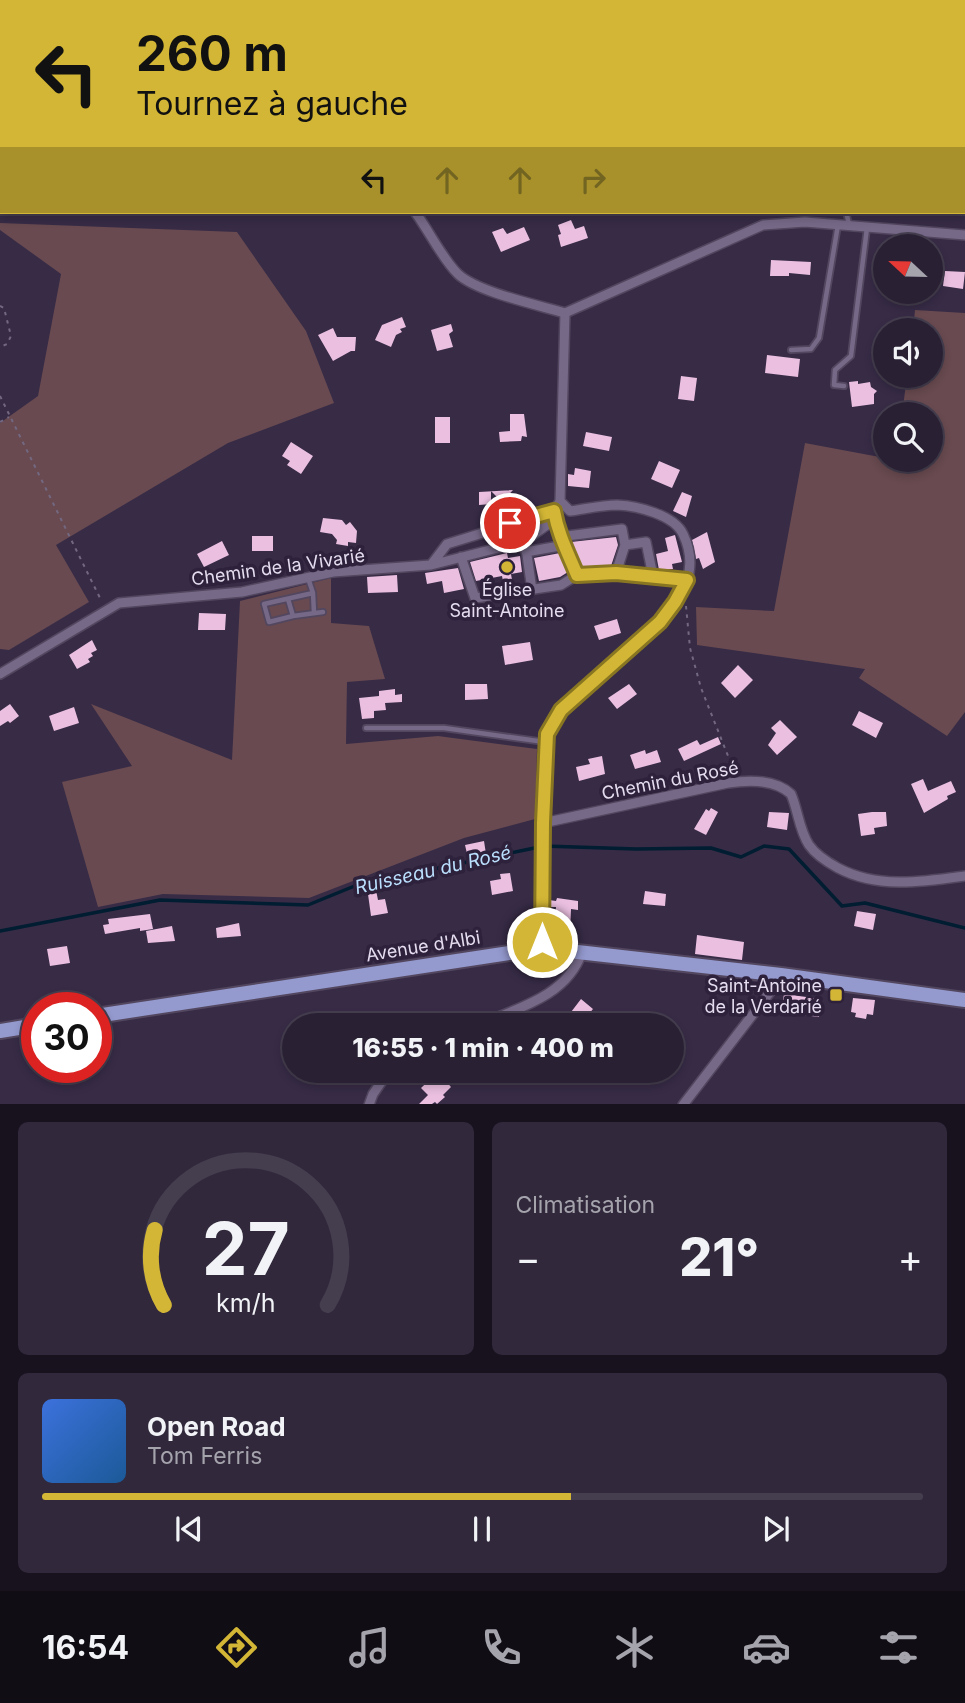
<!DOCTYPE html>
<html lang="fr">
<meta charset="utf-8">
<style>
:root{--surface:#292034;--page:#31283c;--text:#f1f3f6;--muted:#a5a3ac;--line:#453e4f;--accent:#d3b635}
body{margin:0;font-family:Inter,sans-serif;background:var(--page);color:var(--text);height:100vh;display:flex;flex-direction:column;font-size:26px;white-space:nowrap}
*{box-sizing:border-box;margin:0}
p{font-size:23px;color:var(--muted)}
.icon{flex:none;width:38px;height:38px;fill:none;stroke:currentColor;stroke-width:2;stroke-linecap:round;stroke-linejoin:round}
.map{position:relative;height:1104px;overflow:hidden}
.details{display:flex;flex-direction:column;gap:18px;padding:18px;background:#17121d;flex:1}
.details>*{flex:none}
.hud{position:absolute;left:0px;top:0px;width:966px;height:214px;box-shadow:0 4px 10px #0003,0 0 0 2px var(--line);background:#d3b635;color:#111;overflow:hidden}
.needle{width:46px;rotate:292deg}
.buttons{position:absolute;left:873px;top:234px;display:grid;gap:14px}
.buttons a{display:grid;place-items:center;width:70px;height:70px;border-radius:50%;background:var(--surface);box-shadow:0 4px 10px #0003,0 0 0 2px var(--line);font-size:35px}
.speed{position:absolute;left:21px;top:992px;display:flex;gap:14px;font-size:35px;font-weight:700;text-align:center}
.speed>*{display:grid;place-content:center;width:91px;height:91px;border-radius:50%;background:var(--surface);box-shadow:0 4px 10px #0003,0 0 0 2px var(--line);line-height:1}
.speed .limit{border:10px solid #d22;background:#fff;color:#111}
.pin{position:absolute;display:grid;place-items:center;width:60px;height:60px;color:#fff;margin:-30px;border:4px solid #fff;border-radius:50%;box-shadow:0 2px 7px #0007}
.me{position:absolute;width:77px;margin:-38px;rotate:0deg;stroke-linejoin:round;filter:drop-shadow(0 0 5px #0008)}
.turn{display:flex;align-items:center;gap:24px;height:147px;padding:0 21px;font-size:32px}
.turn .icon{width:91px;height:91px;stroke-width:2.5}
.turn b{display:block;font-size:49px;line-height:60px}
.lanes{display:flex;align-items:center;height:66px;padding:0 21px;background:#0003;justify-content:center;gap:35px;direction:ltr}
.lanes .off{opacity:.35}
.big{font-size:52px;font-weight:800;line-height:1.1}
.details .card{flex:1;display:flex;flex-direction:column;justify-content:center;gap:10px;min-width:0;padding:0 24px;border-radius:10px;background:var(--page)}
.details .dial{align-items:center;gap:0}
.dial svg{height:182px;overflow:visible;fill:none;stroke:var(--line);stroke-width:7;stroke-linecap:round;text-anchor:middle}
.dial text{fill:var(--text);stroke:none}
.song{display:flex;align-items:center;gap:21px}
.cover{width:84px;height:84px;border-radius:10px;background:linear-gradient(135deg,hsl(220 70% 55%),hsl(210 70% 35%))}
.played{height:7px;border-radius:4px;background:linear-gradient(90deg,var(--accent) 60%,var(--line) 60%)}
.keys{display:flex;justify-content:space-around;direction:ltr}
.heat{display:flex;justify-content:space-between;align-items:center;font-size:38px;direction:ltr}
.details .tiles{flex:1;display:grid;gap:18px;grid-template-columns:1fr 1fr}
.card:last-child{grid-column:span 2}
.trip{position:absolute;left:282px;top:1013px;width:402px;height:70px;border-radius:35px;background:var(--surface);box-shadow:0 4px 10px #0003,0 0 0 2px var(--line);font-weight:800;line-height:70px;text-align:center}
.menu{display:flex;height:112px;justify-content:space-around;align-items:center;background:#100d15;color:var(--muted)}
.menu .icon{width:49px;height:49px}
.menu .selected{color:var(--accent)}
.menu b{font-size:32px;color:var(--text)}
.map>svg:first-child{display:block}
</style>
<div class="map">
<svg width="965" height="1105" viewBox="0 0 965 1105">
<rect width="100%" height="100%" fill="#372b46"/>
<path fill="#684a50" d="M0,223L237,232L306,331L334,403L228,443L56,545L89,602L9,650L0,649V423L38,396L61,274L0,230Z
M915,310L965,313V712L947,736L859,678L865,669L697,645L696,607L774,611L805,443L885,458L886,460H931V415H902L907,376H931V331H913Z
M331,578V623L369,626L385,679L347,682L346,744L438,736L537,749L535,819L464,838L309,898L163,894L98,907L62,782L132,766L91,704L232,760L240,601Z"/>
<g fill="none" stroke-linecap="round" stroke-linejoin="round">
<path stroke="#011d31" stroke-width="3.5" d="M0,931L160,900L308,905L357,885L544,846L636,849L711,848L741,857L764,846L789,849L842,906L865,903L965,928"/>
</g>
<path fill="#eabfe0" d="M571,220L575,229L584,226L588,238L561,247L558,235L561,234L558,225Z
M524,227L530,240L501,252L492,232L503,228L507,234Z
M771,260L811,262L810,275L789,273V276H770Z
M945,271L965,272L963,289L943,286Z
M402,317L406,327L400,329L402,332L396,335L391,347L375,340L382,325Z
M451,324L453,331L449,334L453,347L437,351L431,330Z
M333,328L337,337H356L355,351H351L333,361L318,335Z
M767,355L800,359L798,377L765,373Z
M681,376L697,378L694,401L678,399Z
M858,381V384L870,382L871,387L877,391L874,394V404L852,407L849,382Z
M510,414H524L527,437L522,436L521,441L500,442L499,432L510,431Z
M435,417H450V443H435Z
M586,432L612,437L609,451L583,446Z
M291,442L313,456L301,474L287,465L290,461L282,456Z
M659,461L680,470L672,488L651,479Z
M575,468L591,471L589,488L568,486V474L574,475Z
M513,490L502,502L491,491V504L479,505V492Z
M682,492L692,496L686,517L673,511Z
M323,518L342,520L346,525L350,522L357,531L356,543L348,542V546L336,544L337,540L332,534L320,532Z
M707,532L715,562L703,569L699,558L696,559L692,540Z
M675,535L682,562L672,564L673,569L659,570L656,554L668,551L665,538Z
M252,536H273V551H252Z
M616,537L618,545L611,566L582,568L571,542Z
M222,541L229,555L204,567L197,554Z
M507,553L508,558L520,556L522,572L511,574L512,580L503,581L502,576L476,581L470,562Z
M560,553L568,572L560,577L539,581L534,558Z
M458,568L464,589L444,593L442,581L427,584L425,573Z
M397,575L398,592L368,593L367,577Z
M199,613L226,614L225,630H198Z
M617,619L621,633L599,640L594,626Z
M92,640L97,650L91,653L93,656L88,659L90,662L77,669L69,655Z
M530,642L533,660L505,665L502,646Z
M738,665L753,680L735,698L721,683Z
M465,684H487L488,699L465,700Z
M629,684L637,694L617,709L608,698Z
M395,689V695L402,694V702L385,703L386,710L374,711V718L362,719L359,698L379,696V691Z
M10,704L19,716L10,723L8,721L0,726V711Z
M74,707L79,723L54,731L49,716Z
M859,711L883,723L876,738L852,725Z
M780,720L797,737L777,755L768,745L776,733L771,728Z
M718,737L721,744L684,761L678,749L697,740L700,745Z
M645,750L646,754L657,750L661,762L635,769L630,755Z
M602,756L605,774L579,781L576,767L590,764L588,759Z
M923,779L928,791L951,781L956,792L947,796L948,799L924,813L911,784Z
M711,808L718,812L706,835L694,829L706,809L709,811Z
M769,812L789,813L787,830L767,827Z
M872,812H886L887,826L874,828L875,834L861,836L858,814Z
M484,841L486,854L468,858L465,845Z
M510,873L513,891L492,895L490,881L501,879L500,874Z
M375,885L378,900L385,899L388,913L371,916L367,887Z
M645,891L666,894L665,906L643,904Z
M557,898L578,901V910L571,909L570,935L554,934L556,907H549V900L556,901Z
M857,911L876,914L873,930L854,926Z
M150,914L153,929L140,931V928L105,934L103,925L109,924L108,919Z
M239,923L241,936L217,938L216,928Z
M172,926L175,941L148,943L146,931Z
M697,935L744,942L742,960L695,954Z
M67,946L70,963L50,966L47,949Z
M784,994L821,999L819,1017L803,1015V1007L782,1005Z
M853,998L875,1000L873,1015L867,1014L866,1019L855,1017L856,1013L851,1012Z
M581,999L593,1009L579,1026L568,1016Z
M438,1072L451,1087L443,1095L445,1097L437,1104L435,1102L432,1104H419L428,1095L421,1088Z"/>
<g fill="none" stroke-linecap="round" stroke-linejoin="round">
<g stroke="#52475f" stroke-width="8">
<path id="service" d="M834,0V2
M846,212L849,224
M791,350L811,349L819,338L838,225
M844,386L834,385L835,370L851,356L867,228
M308,578L313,593L264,604L269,622L293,616L323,612
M313,593L314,613
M288,599L293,616
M366,728H444L545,742"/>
</g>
<g stroke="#52475f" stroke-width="12">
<path id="minor" d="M307,0L308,2
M415,212C428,229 443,260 458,274C477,292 538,305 565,313
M565,313L763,225L805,222L965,235
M554,514C559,536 569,554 577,575
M559,537L622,529L625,545L616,573
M525,541L532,590
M625,545L646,542L653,576
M526,552L565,545
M461,557L475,598L561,585L577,575L616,573L687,580
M431,565L525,541L555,519
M0,674L119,603L242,592L333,572L431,565L447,544L554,511L560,501
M543,823L728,783C748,780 775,779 791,794C798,810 799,830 809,845C816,855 827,862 838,868C878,889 922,882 965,876
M542,948C542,895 542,842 544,789C544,770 542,748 548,731C573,668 724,619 683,534C674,515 638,506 617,505C602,505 585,509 570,511L560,501L565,313
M476,1026C515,1009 567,997 582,952
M369,1105L373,1094L389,1071
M683,1105L777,983L781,975"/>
</g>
<g stroke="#52475f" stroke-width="18">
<path id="primary" d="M96,1016L542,948L781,975L965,1000
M0,1031L37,1025"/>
</g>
<path stroke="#736880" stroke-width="2" stroke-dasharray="3.5 5" stroke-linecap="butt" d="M0,306L4,308L11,336L7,344L0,347
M0,396L101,600
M0,422L9,417
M686,606L690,648L701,688L734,771"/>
<use href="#service" stroke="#766988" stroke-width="4.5"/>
<use href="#minor" stroke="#766988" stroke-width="9"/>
<use href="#primary" stroke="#9499ce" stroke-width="14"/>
</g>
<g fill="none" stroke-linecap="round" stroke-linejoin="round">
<g stroke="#897622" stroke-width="18">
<path id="route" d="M510,523L554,511C558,534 568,553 577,575L616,573L687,580L675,602L660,622L561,710L547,734L543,823L542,942"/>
</g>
<use href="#route" stroke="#d3b635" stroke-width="12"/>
</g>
<g fill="#d3b635" stroke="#2d213b" stroke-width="2.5">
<circle cx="507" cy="567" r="7"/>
<rect x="829" y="988" width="14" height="14" rx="3.5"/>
</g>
<g text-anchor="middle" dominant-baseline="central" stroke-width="7" stroke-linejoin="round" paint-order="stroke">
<g font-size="18" fill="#e5ddef" stroke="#2d213b">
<text transform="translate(278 567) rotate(-8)">Chemin de la Vivarié</text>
<text transform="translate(670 780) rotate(-11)">Chemin du Rosé</text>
<text transform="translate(423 946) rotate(-9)">Avenue d'Albi</text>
</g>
<g font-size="18" fill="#e5ddef" stroke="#2d213b">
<text x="507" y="589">Église<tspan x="507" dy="21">Saint-Antoine</tspan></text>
<text x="822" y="985" text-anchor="end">Saint-Antoine<tspan x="822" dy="21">de la Verdarié</tspan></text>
</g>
<g font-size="19" font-style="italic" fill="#badffd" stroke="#2d213b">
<text transform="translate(433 870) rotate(-13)">Ruisseau du Rosé</text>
</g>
</g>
</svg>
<div class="buttons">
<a><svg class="needle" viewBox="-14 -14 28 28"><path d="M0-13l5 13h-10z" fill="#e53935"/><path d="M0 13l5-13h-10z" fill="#a5a3ac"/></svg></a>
<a><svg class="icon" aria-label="sound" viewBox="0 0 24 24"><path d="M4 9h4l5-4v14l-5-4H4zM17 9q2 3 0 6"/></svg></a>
<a><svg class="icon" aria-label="search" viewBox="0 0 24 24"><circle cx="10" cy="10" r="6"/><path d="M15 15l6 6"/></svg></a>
</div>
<div class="speed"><div class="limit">30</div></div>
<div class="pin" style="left:510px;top:523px;background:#d93025"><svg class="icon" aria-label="arrive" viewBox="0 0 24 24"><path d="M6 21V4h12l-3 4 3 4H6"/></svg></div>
<svg class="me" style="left:542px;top:942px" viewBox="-20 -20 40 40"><circle r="17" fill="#d3b635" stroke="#fff" stroke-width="3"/><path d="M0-11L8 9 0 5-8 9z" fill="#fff"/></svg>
<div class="trip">16:55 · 1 min · 400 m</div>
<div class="hud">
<div class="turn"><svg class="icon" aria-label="left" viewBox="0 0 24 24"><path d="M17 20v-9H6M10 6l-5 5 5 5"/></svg><div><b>260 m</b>Tournez à gauche</div></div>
<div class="lanes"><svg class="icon" aria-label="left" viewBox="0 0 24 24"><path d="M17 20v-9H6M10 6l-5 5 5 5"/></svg><svg class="icon off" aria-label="ahead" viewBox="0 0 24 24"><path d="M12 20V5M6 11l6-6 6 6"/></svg><svg class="icon off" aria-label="ahead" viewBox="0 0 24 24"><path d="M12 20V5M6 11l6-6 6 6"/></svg><svg class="icon off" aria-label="right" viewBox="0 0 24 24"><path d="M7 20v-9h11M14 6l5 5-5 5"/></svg></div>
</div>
</div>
<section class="details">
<div class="tiles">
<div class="card dial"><svg viewBox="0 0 100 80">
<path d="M14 69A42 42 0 1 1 86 69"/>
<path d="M14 69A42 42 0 0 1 10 36" stroke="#d3b635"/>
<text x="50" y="56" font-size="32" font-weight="700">27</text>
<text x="50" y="72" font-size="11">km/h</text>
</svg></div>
<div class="card"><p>Climatisation</p>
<div class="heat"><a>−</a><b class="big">21°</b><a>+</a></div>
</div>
<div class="card">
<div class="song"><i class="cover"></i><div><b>Open Road</b><p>Tom Ferris</p></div></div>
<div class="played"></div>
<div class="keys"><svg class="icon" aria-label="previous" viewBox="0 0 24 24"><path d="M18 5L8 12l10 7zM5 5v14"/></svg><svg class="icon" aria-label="pause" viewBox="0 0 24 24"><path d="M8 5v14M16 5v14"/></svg><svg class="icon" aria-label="next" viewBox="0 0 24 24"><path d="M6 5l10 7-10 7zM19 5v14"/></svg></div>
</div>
</div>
</section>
<nav class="menu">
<b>16:54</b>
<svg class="icon selected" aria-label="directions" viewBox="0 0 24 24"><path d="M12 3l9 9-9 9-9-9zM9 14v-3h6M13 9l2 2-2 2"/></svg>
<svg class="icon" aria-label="music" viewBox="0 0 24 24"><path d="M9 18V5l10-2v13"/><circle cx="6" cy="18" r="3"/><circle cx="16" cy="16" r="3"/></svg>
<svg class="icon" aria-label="phone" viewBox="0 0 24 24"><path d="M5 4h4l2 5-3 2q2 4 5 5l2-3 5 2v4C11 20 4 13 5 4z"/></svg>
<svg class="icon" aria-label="climate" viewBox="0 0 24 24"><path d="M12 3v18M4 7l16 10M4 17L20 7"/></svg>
<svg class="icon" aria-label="car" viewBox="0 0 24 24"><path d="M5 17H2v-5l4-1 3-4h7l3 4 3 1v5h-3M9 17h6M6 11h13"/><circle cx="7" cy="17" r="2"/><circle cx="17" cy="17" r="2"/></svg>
<svg class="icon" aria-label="filters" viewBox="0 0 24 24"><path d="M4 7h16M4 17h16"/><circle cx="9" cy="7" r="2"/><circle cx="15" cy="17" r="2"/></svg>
</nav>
